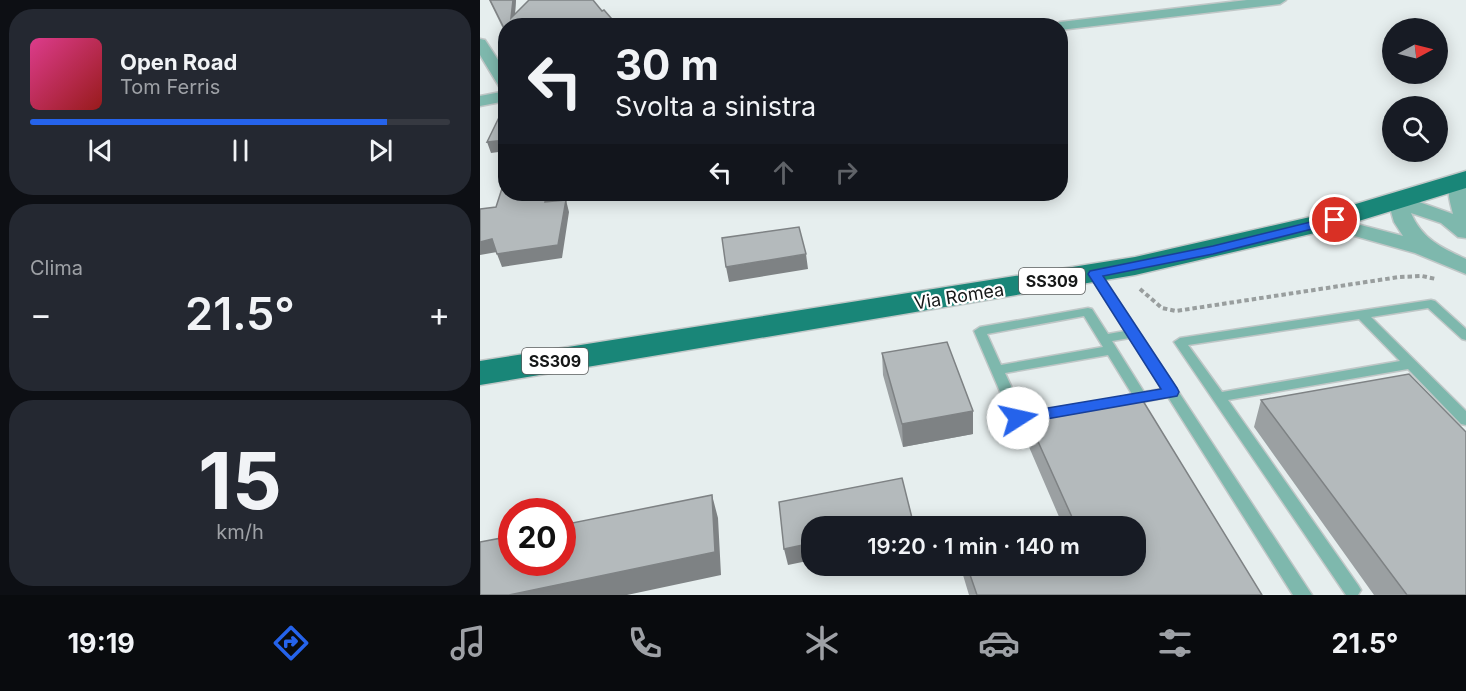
<!DOCTYPE html>
<html lang="it">
<meta charset="utf-8">
<style>
:root{--surface:#171b24;--page:#242831;--text:#f1f3f6;--muted:#9ea1a6;--line:#363941;--accent:#2563eb}
body{margin:0;font-family:Inter,sans-serif;background:var(--page);color:var(--text);height:100vh;display:flex;flex-direction:column;font-size:22px;white-space:nowrap}
*{box-sizing:border-box;margin:0}
p{font-size:20px;color:var(--muted)}
.icon{flex:none;width:33px;height:33px;fill:none;stroke:currentColor;stroke-width:2;stroke-linecap:round;stroke-linejoin:round}
.map{position:relative;flex:1;overflow:hidden}
.drawer{display:flex;flex-direction:column;gap:9px;padding:9px;background:#0d0f14;width:480px}
.drawer>*{flex:none}
.banner{position:absolute;left:18px;top:18px;width:570px;height:183px;border-radius:24px;box-shadow:0 3px 15px #0003;background:#171b24;color:var(--text);overflow:hidden}
.needle{width:39px;rotate:83deg}
.fabs{position:absolute;left:902px;top:18px;display:grid;gap:12px}
.fabs a{display:grid;place-items:center;width:66px;height:66px;border-radius:50%;background:var(--surface);box-shadow:0 3px 15px #0003;font-size:30px}
.speed{position:absolute;left:18px;top:498px;display:flex;gap:12px;font-size:30px;font-weight:700;text-align:center}
.speed>*{display:grid;place-content:center;width:78px;height:78px;border-radius:50%;background:var(--surface);box-shadow:0 3px 15px #0003;line-height:1}
.speed .limit{border:9px solid #d22;background:#fff;color:#111}
.pin{position:absolute;display:grid;place-items:center;width:51px;height:51px;color:#fff;margin:-26px;border:3px solid #fff;border-radius:50%;box-shadow:0 2px 6px #0007}
.me{position:absolute;width:66px;margin:-33px;rotate:80deg;stroke-linejoin:round;filter:drop-shadow(0 0 4px #0008)}
.turn{display:flex;align-items:center;gap:21px;height:126px;padding:0 18px;font-size:27px}
.turn .icon{width:78px;height:78px;stroke-width:2.5}
.turn b{display:block;font-size:42px;line-height:51px}
.lanes{display:flex;align-items:center;height:57px;padding:0 18px;background:#0003;justify-content:center;gap:30px;direction:ltr}
.lanes .off{opacity:.35}
.big{font-size:45px;font-weight:600;line-height:1.1}
.drawer .card{flex:1;display:flex;flex-direction:column;justify-content:center;gap:9px;min-width:0;padding:0 21px;border-radius:24px;background:var(--page)}
.drawer .dial{align-items:center;gap:0}
.dial b{font-size:78px;line-height:1}
.song{display:flex;align-items:center;gap:18px}
.cover{width:72px;height:72px;border-radius:9px;background:linear-gradient(135deg,hsl(330 70% 55%),hsl(0 70% 35%))}
.played{height:6px;border-radius:3px;background:linear-gradient(90deg,var(--accent) 85%,var(--line) 85%)}
.keys{display:flex;justify-content:space-around;direction:ltr}
.heat{display:flex;justify-content:space-between;align-items:center;font-size:33px;direction:ltr}
.trip{position:absolute;left:321px;top:516px;width:345px;height:60px;border-radius:24px;background:var(--surface);box-shadow:0 3px 15px #0003;font-weight:600;line-height:60px;text-align:center}
.menu{display:flex;height:96px;justify-content:space-around;align-items:center;background:#090b0e;color:var(--muted)}
.menu .icon{width:42px;height:42px}
.menu .selected{color:var(--accent)}
.menu b{font-size:27px;color:var(--text)}
main{display:flex;flex:1;min-height:0}
.map>svg:first-child{display:block}
</style>
<main>
<section class="drawer">
<div class="card">
<div class="song"><i class="cover"></i><div><b>Open Road</b><p>Tom Ferris</p></div></div>
<div class="played"></div>
<div class="keys"><svg class="icon" aria-label="previous" viewBox="0 0 24 24"><path d="M18 5L8 12l10 7zM5 5v14"/></svg><svg class="icon" aria-label="pause" viewBox="0 0 24 24"><path d="M8 5v14M16 5v14"/></svg><svg class="icon" aria-label="next" viewBox="0 0 24 24"><path d="M6 5l10 7-10 7zM19 5v14"/></svg></div>
</div>
<div class="card"><p>Clima</p>
<div class="heat"><a>−</a><b class="big">21.5°</b><a>+</a></div>
</div>
<div class="card dial"><b>15</b><p>km/h</p></div>
</section>
<div class="map">
<svg width="986" height="595" viewBox="0 0 986 595">
<rect width="100%" height="100%" fill="#e6eeee"/>
<g fill="none" stroke-linecap="round" stroke-linejoin="round">
<g stroke="#c0c7c7" stroke-width="3">
<path id="service" d="M615,271L621,274L832,595H813L688,397L647,405L642,403L640,400L642,397L652,394L628,355L525,373L543,412L567,408L572,410L574,413L572,416C561,420 544,424 533,422L494,331L500,327L608,308L612,309L628,334L645,331L609,274ZM604,316L623,347L521,365L507,334ZM650,338L682,389L664,392L632,341Z
M951,300L955,301L986,329V340L982,339L948,308L891,317L986,411V425L981,424L928,369L748,400L878,585L881,590L878,595H866L694,342L700,338ZM879,319L920,361L742,392L708,345Z"/>
</g>
<g stroke="#c0c7c7" stroke-width="3">
<path id="minor" d="M767,0H806L800,4L580,30V26H573L580,22Z
M0,39L5,40L26,72V90L20,88L0,55Z
M26,91V101L0,106V96Z
M980,175L986,177V238L978,237L961,223L931,213C942,239 962,248 986,259V274L935,253L839,226L835,222L839,218L846,216L923,236L914,222L908,201L911,197H925L973,214C970,201 965,189 973,177Z"/>
</g>
<g stroke="#c0c7c7" stroke-width="3">
<path id="primary" d="M986,171V188L856,228L655,275L0,385V361L655,257L839,215Z"/>
</g>
<path stroke="#999e9e" stroke-width="4" stroke-dasharray="4.5 3" stroke-linecap="butt" d="M660,289L682,308L696,311L919,277L942,276L956,279"/>
<use href="#service" fill="#7eb8ad" fill-rule="evenodd"/>
<use href="#minor" fill="#7eb8ad" fill-rule="evenodd"/>
<use href="#primary" fill="#198678" fill-rule="evenodd"/>
</g>
<path fill="#9ba0a2" d="M9,0H36L35,14L26,26V35Z
M402,353L493,411V434L423,447L403,375Z
M781,400L986,595H894L774,427Z
M547,417L782,595H489L483,575V566H656V526H583L546,440Z"/>
<path fill="#7e8284" d="M33,0H36L34,26L31,18Z
M26,140V151L11,153L7,142Z
M67,194H73L68,214L65,202Z
M86,200L89,212L82,258L22,267L17,254Z
M12,239L17,252L0,255V242Z
M326,254L328,269L249,282L246,267Z
M493,411V434L423,447L422,424Z
M232,495L238,518L241,575L147,595H29Z
M433,522V526H411Z
M332,543V560L308,565L304,549Z"/>
<path fill="#b4babc" stroke="#7e8284" stroke-width="1.5" d="M10,0H33L31,18L49,0H113L122,11L124,10L138,26H26V32Z
M166,23L168,26H152Z
M26,103V140L7,142Z
M26,176V194H67L65,202L86,200L78,245L17,254L12,239L0,242V209L16,207Z
M319,227L326,254L246,267L242,238Z
M467,342L493,411L422,424L402,353Z
M929,374L986,432V595H927L781,400Z
M660,396L782,595H497L487,566H656V526H593H596L547,417Z
M422,478L433,522L411,526H332V543L304,549L299,502Z
M232,495L235,552L29,595H0V542L32,536V562H82V525Z"/>
<path fill="#2563eb" stroke="#184099" stroke-width="1.5" d="M855,216L860,217V222L733,254L623,276L697,388L699,392L697,396L538,424L532,422L530,418L532,414L538,413L681,389L608,274L610,271L733,246Z"/>
<g text-anchor="middle" dominant-baseline="central" stroke-width="4.5" stroke-linejoin="round" paint-order="stroke">
<g fill="#fff" stroke="#5b5d5d" stroke-width="1.5">
<rect x="539" y="268" width="66" height="26" rx="4.5"/>
<rect x="42" y="348" width="66" height="26" rx="4.5"/>
</g>
<g font-size="16" font-weight="bold" fill="#151717">
<text x="572" y="281">SS309</text>
<text x="75" y="361">SS309</text>
</g>
<g font-size="18" fill="#151717" stroke="#fff">
<text transform="translate(479 296) rotate(-9)">Via Romea</text>
</g>
</g>
</svg>
<div class="fabs">
<a><svg class="needle" viewBox="-14 -14 28 28"><path d="M0-13l5 13h-10z" fill="#e53935"/><path d="M0 13l5-13h-10z" fill="#9ea1a6"/></svg></a>
<a><svg class="icon" aria-label="search" viewBox="0 0 24 24"><circle cx="10" cy="10" r="6"/><path d="M15 15l6 6"/></svg></a>
</div>
<div class="speed"><div class="limit">20</div></div>
<div class="pin" style="left:855px;top:220px;background:#d93025"><svg class="icon" aria-label="arrive" viewBox="0 0 24 24"><path d="M6 21V4h12l-3 4 3 4H6"/></svg></div>
<svg class="me" style="left:538px;top:418px" viewBox="-20 -20 40 40"><circle r="19" fill="#fff"/><path d="M0-13L10 11 0 6-10 11z" fill="#2563eb"/></svg>
<div class="trip">19:20 · 1 min · 140 m</div>
<div class="banner">
<div class="turn"><svg class="icon" aria-label="left" viewBox="0 0 24 24"><path d="M17 20v-9H6M10 6l-5 5 5 5"/></svg><div><b>30 m</b>Svolta a sinistra</div></div>
<div class="lanes"><svg class="icon" aria-label="left" viewBox="0 0 24 24"><path d="M17 20v-9H6M10 6l-5 5 5 5"/></svg><svg class="icon off" aria-label="ahead" viewBox="0 0 24 24"><path d="M12 20V5M6 11l6-6 6 6"/></svg><svg class="icon off" aria-label="right" viewBox="0 0 24 24"><path d="M7 20v-9h11M14 6l5 5-5 5"/></svg></div>
</div>
</div>
</main>
<nav class="menu">
<b>19:19</b>
<svg class="icon selected" aria-label="directions" viewBox="0 0 24 24"><path d="M12 3l9 9-9 9-9-9zM9 14v-3h6M13 9l2 2-2 2"/></svg>
<svg class="icon" aria-label="music" viewBox="0 0 24 24"><path d="M9 18V5l10-2v13"/><circle cx="6" cy="18" r="3"/><circle cx="16" cy="16" r="3"/></svg>
<svg class="icon" aria-label="phone" viewBox="0 0 24 24"><path d="M5 4h4l2 5-3 2q2 4 5 5l2-3 5 2v4C11 20 4 13 5 4z"/></svg>
<svg class="icon" aria-label="climate" viewBox="0 0 24 24"><path d="M12 3v18M4 7l16 10M4 17L20 7"/></svg>
<svg class="icon" aria-label="car" viewBox="0 0 24 24"><path d="M5 17H2v-5l4-1 3-4h7l3 4 3 1v5h-3M9 17h6M6 11h13"/><circle cx="7" cy="17" r="2"/><circle cx="17" cy="17" r="2"/></svg>
<svg class="icon" aria-label="filters" viewBox="0 0 24 24"><path d="M4 7h16M4 17h16"/><circle cx="9" cy="7" r="2"/><circle cx="15" cy="17" r="2"/></svg>
<b>21.5°</b>
</nav>
